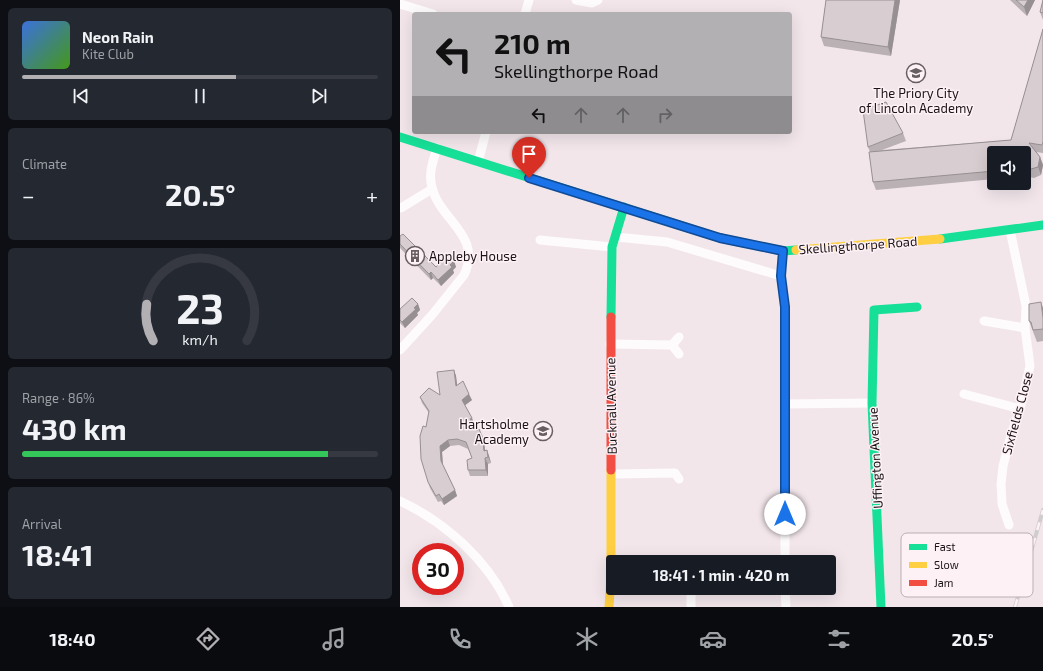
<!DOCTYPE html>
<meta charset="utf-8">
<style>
:root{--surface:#171b24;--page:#242831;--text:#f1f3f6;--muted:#9ea1a6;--line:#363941;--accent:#b2b0b3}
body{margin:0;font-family:"Exo 2",sans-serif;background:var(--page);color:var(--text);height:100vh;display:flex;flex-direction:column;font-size:15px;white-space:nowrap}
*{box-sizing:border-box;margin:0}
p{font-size:13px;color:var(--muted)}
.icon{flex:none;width:22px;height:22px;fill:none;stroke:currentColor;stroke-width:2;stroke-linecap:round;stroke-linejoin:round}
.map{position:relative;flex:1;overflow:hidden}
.drawer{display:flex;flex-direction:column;gap:8px;padding:8px;background:#0d0f14;width:400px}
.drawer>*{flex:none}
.hud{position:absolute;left:12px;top:12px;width:380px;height:122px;border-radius:4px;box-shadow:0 4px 16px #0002;background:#b2b0b3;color:#111;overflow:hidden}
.fabs{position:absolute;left:587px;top:146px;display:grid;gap:8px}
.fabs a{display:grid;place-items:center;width:44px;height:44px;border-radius:4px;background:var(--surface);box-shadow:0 4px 16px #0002;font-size:20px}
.speed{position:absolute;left:12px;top:543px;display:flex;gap:8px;font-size:20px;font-weight:700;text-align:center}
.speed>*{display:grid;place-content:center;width:52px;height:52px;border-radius:50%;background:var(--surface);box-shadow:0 4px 16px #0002;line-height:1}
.speed .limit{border:6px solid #d22;background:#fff;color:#111}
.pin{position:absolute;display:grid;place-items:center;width:34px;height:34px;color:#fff;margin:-41px -17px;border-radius:50% 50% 50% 0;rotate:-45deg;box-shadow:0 0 4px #0007}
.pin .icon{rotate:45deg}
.me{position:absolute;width:44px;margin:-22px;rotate:0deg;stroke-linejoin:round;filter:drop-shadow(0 0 3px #0008)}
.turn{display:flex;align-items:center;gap:14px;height:84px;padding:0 16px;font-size:18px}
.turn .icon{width:52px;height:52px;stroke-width:2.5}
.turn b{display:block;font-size:28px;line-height:34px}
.lanes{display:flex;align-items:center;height:38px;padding:0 16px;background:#0003;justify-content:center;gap:20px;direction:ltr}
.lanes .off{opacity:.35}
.big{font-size:30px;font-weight:700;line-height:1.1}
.drawer .tile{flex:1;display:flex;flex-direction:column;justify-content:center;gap:6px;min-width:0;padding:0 14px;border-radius:6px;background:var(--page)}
.drawer .dial{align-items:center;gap:0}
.dial svg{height:104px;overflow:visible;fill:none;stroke:var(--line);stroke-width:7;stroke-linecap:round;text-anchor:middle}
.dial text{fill:var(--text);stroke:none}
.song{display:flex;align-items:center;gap:12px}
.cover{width:48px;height:48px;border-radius:6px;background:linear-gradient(135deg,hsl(220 70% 55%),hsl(100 70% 35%))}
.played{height:4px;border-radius:2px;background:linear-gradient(90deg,var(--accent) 60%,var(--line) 60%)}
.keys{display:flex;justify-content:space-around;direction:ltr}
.heat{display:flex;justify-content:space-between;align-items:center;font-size:22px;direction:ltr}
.charge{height:6px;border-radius:3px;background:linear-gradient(90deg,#34c759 86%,var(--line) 0)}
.trip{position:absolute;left:206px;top:555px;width:230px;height:40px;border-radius:4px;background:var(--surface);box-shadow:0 4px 16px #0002;font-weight:700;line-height:40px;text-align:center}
.dock{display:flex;height:64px;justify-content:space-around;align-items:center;background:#090b0e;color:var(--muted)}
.dock .icon{width:28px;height:28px}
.dock .selected{color:var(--accent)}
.dock b{font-size:18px;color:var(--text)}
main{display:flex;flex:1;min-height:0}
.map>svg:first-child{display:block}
</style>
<main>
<section class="drawer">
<div class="tile">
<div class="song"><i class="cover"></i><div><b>Neon Rain</b><p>Kite Club</p></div></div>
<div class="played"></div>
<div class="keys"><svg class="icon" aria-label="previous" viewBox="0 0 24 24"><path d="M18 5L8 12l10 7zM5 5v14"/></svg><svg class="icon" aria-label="pause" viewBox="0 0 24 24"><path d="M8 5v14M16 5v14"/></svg><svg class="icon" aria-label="next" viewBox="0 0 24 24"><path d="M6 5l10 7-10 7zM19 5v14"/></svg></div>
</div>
<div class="tile"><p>Climate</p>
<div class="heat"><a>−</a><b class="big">20.5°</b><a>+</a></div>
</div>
<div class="tile dial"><svg viewBox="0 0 100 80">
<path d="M14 69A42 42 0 1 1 86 69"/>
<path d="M14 69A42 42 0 0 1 9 41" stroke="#b2b0b3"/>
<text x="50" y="56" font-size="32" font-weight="700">23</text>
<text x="50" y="72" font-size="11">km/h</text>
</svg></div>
<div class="tile"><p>Range · 86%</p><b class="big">430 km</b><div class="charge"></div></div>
<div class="tile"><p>Arrival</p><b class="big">18:41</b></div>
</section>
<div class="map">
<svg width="643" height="607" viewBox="0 0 643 607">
<rect width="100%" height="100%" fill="#f2e6eb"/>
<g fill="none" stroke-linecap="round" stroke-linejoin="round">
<path stroke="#fdfbfc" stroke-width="9" d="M176,0L192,3L198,0
M0,4L33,14
M125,14L129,0
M78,162L86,132
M1,208L32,189
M216,237L267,242L381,276
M140,240L212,247
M383,251L381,276L385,307V562
M584,321L625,328
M210,344L272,345
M272,345L279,354
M272,345L279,337
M0,350L32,315L64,275C83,235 39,220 32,187C28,174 33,161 37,148
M564,394L620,409
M385,404L472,403
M212,474L275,473L279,479
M0,501C45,522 89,561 109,607
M609,525L602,504L601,484L603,466L611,435L620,409L630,366L625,328L626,306L610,230
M291,588V607
M385,588L386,607"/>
<path stroke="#16e098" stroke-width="9" d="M0,137L320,238L383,251L396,250
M540,239L643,225
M211,317L212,247L224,207
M481,607L472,403L474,310L517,307"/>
<path stroke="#ffcf43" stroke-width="9" d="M396,250L540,239
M209,607L211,576V470"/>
<path stroke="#f24e42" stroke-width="9" d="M211,470V317"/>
<g stroke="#d0cdce" stroke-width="4">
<path id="rail" d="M615,607L643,510"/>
</g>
<use href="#rail" stroke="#fef1f6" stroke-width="2.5" stroke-dasharray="8" stroke-linecap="butt"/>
</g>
<path fill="#bab1b5" d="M426,0H500L491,56L424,46L421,37Z
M610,0H635L627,16Z
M643,0V20L640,12Z
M643,29V153L636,152L640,157L643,165L641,175L634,178L624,176V153H594V179L476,190L473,182L470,152L468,147L503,133L506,141L482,150L611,140Z
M0,236L36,267L54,261L56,267L53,270L54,273L41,286L33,278L31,280L0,248Z
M18,304L20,310L17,313L18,315L5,328L0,323V309Z
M643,308V341L637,342L629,321Z
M54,370L56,376L57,385L72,400L65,405L72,418L74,424V425L77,431L82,436L84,442L85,450H87L89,456L91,463L88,464V476H70L68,470L72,458L68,449L59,445L50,446L42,452L43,465L55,490L57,496L44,505L41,501L38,502L30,488L28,482L26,427L29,413L22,403L20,397L40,395Z"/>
<path fill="#979093" d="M495,0H500L491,56L488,47Z
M628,0H635L627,16L624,7Z
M640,157L643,165L641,175L638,167Z
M54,261L56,267L53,270L54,273L41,286L38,280Z
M31,272L33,278L31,280L29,274Z
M641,302L643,308V318Z
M18,304L20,310L17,313L18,315L5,328L2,322L14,308Z
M54,370L56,376L58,392L56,386Z
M69,394L72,400L64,406L62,400Z
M72,418L74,424L73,425L70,419Z
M82,436L84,442L86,457L84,451Z
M48,440L50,446L42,452L43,467L41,461L40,446Z
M87,450L89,456L91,463L88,457Z
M85,458L88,464V476L86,470Z
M55,490L57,496L44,505L42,499Z"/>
<path fill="#d8ced2" stroke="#979093" d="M426,0H495L488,47L421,37Z
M616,0H628L624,7Z
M643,0V13L640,12Z
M643,29V142L642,145L629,143L640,157L638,167L631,169L624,168V153H594V171L473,182L469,152L611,140Z
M486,102L503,133L468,147L463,110Z
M3,234L36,267L48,255L54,261L50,265L52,267L38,280L31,272L29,274L0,244V236Z
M12,298L18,304L14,308L16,309L2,322L0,320V309Z
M641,302L643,318V329L633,330L631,322L629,321V304Z
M54,370L56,386L63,381L69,394L62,400L72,418L70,419L77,431L79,429L82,436L84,451L87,450L88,457L85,458L86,470H68L67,460L72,458L66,442L57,439L48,440L40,446L41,461L55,490L42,499L39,494L36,496L28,482L21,459L20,436L23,426L26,427L29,411L20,397L29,388L40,395L37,372Z"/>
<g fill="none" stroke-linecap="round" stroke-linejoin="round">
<g stroke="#114b97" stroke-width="10">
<path id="route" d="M129,178L320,238L383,251L381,276L385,307V514"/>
</g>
<use href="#route" stroke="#1a73e8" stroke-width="7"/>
</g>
<defs>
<g id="school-ring" transform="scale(1)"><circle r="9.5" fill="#fef1f6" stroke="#665e61" stroke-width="1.5"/><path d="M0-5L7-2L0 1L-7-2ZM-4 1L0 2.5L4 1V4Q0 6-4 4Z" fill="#665e61"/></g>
<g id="building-ring" transform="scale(1)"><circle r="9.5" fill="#fef1f6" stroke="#665e61" stroke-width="1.5"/><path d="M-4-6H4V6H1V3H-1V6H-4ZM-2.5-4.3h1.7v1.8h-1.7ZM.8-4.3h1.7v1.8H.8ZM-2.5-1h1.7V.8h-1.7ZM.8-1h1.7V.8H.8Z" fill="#665e61"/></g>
</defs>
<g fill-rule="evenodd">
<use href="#school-ring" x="516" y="73"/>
<use href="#building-ring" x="15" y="256"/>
<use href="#school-ring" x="143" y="431"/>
</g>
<g text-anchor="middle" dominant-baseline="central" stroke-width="3" stroke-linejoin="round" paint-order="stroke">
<g font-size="13" fill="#1b1417" stroke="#fef1f6">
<text x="516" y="93">The Priory City<tspan x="516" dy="15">of Lincoln Academy</tspan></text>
<text x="29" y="256" text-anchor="start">Appleby House</text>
<text x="129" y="424" text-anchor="end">Hartsholme<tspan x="129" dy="15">Academy</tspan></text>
</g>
<g font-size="13" fill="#1b1417" stroke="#fef1f6">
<text transform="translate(458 245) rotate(-4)">Skellingthorpe Road</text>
<text transform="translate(211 406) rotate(-91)">Bucknall Avenue</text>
<text transform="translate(617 413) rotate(-75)">Sixfields Close</text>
<text transform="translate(475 458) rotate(-93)">Uffington Avenue</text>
</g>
</g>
<rect x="501" y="533" width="132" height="64" rx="6" fill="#fef1f6" stroke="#baafb3" stroke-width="1"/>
<rect x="509" y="544" width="18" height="6" fill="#16e098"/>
<rect x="509" y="562" width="18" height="6" fill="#ffcf43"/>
<rect x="509" y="580" width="18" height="6" fill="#f24e42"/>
<g font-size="11" fill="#1b1417">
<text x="534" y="551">Fast</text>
<text x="534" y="569">Slow</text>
<text x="534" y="587">Jam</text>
</g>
</svg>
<div class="fabs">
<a><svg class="icon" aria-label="sound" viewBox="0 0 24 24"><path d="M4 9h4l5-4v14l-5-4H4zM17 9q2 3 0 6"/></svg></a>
</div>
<div class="speed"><div class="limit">30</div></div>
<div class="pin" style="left:129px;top:178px;background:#d93025"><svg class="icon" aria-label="arrive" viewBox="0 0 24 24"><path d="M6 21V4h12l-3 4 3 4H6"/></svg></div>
<svg class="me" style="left:385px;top:514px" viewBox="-20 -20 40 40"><circle r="19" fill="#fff"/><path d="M0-13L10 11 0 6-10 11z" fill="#1a73e8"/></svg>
<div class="trip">18:41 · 1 min · 420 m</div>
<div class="hud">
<div class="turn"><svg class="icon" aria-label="left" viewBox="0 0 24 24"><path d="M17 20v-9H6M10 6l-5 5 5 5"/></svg><div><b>210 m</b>Skellingthorpe Road</div></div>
<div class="lanes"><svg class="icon" aria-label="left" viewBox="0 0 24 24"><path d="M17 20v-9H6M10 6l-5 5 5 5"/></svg><svg class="icon off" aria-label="ahead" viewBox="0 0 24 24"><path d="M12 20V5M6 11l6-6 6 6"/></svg><svg class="icon off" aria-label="ahead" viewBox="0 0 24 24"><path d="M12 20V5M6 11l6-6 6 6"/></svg><svg class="icon off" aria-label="right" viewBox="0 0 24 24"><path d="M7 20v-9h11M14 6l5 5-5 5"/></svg></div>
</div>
</div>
</main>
<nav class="dock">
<b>18:40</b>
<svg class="icon selected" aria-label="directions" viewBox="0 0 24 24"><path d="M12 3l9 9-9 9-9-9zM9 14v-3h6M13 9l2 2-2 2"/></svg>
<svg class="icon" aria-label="music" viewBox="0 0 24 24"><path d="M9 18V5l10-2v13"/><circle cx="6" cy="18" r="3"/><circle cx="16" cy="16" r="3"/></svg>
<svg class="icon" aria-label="phone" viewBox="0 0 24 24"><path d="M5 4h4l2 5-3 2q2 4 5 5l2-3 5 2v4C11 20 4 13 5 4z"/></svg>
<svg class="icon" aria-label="climate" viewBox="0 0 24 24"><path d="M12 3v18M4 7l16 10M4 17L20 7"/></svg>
<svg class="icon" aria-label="car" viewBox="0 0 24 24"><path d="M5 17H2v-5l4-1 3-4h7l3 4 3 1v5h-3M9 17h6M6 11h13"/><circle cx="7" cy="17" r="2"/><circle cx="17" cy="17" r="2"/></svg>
<svg class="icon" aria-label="filters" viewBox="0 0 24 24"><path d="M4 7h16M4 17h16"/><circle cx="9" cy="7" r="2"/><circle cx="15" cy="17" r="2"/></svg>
<b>20.5°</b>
</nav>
